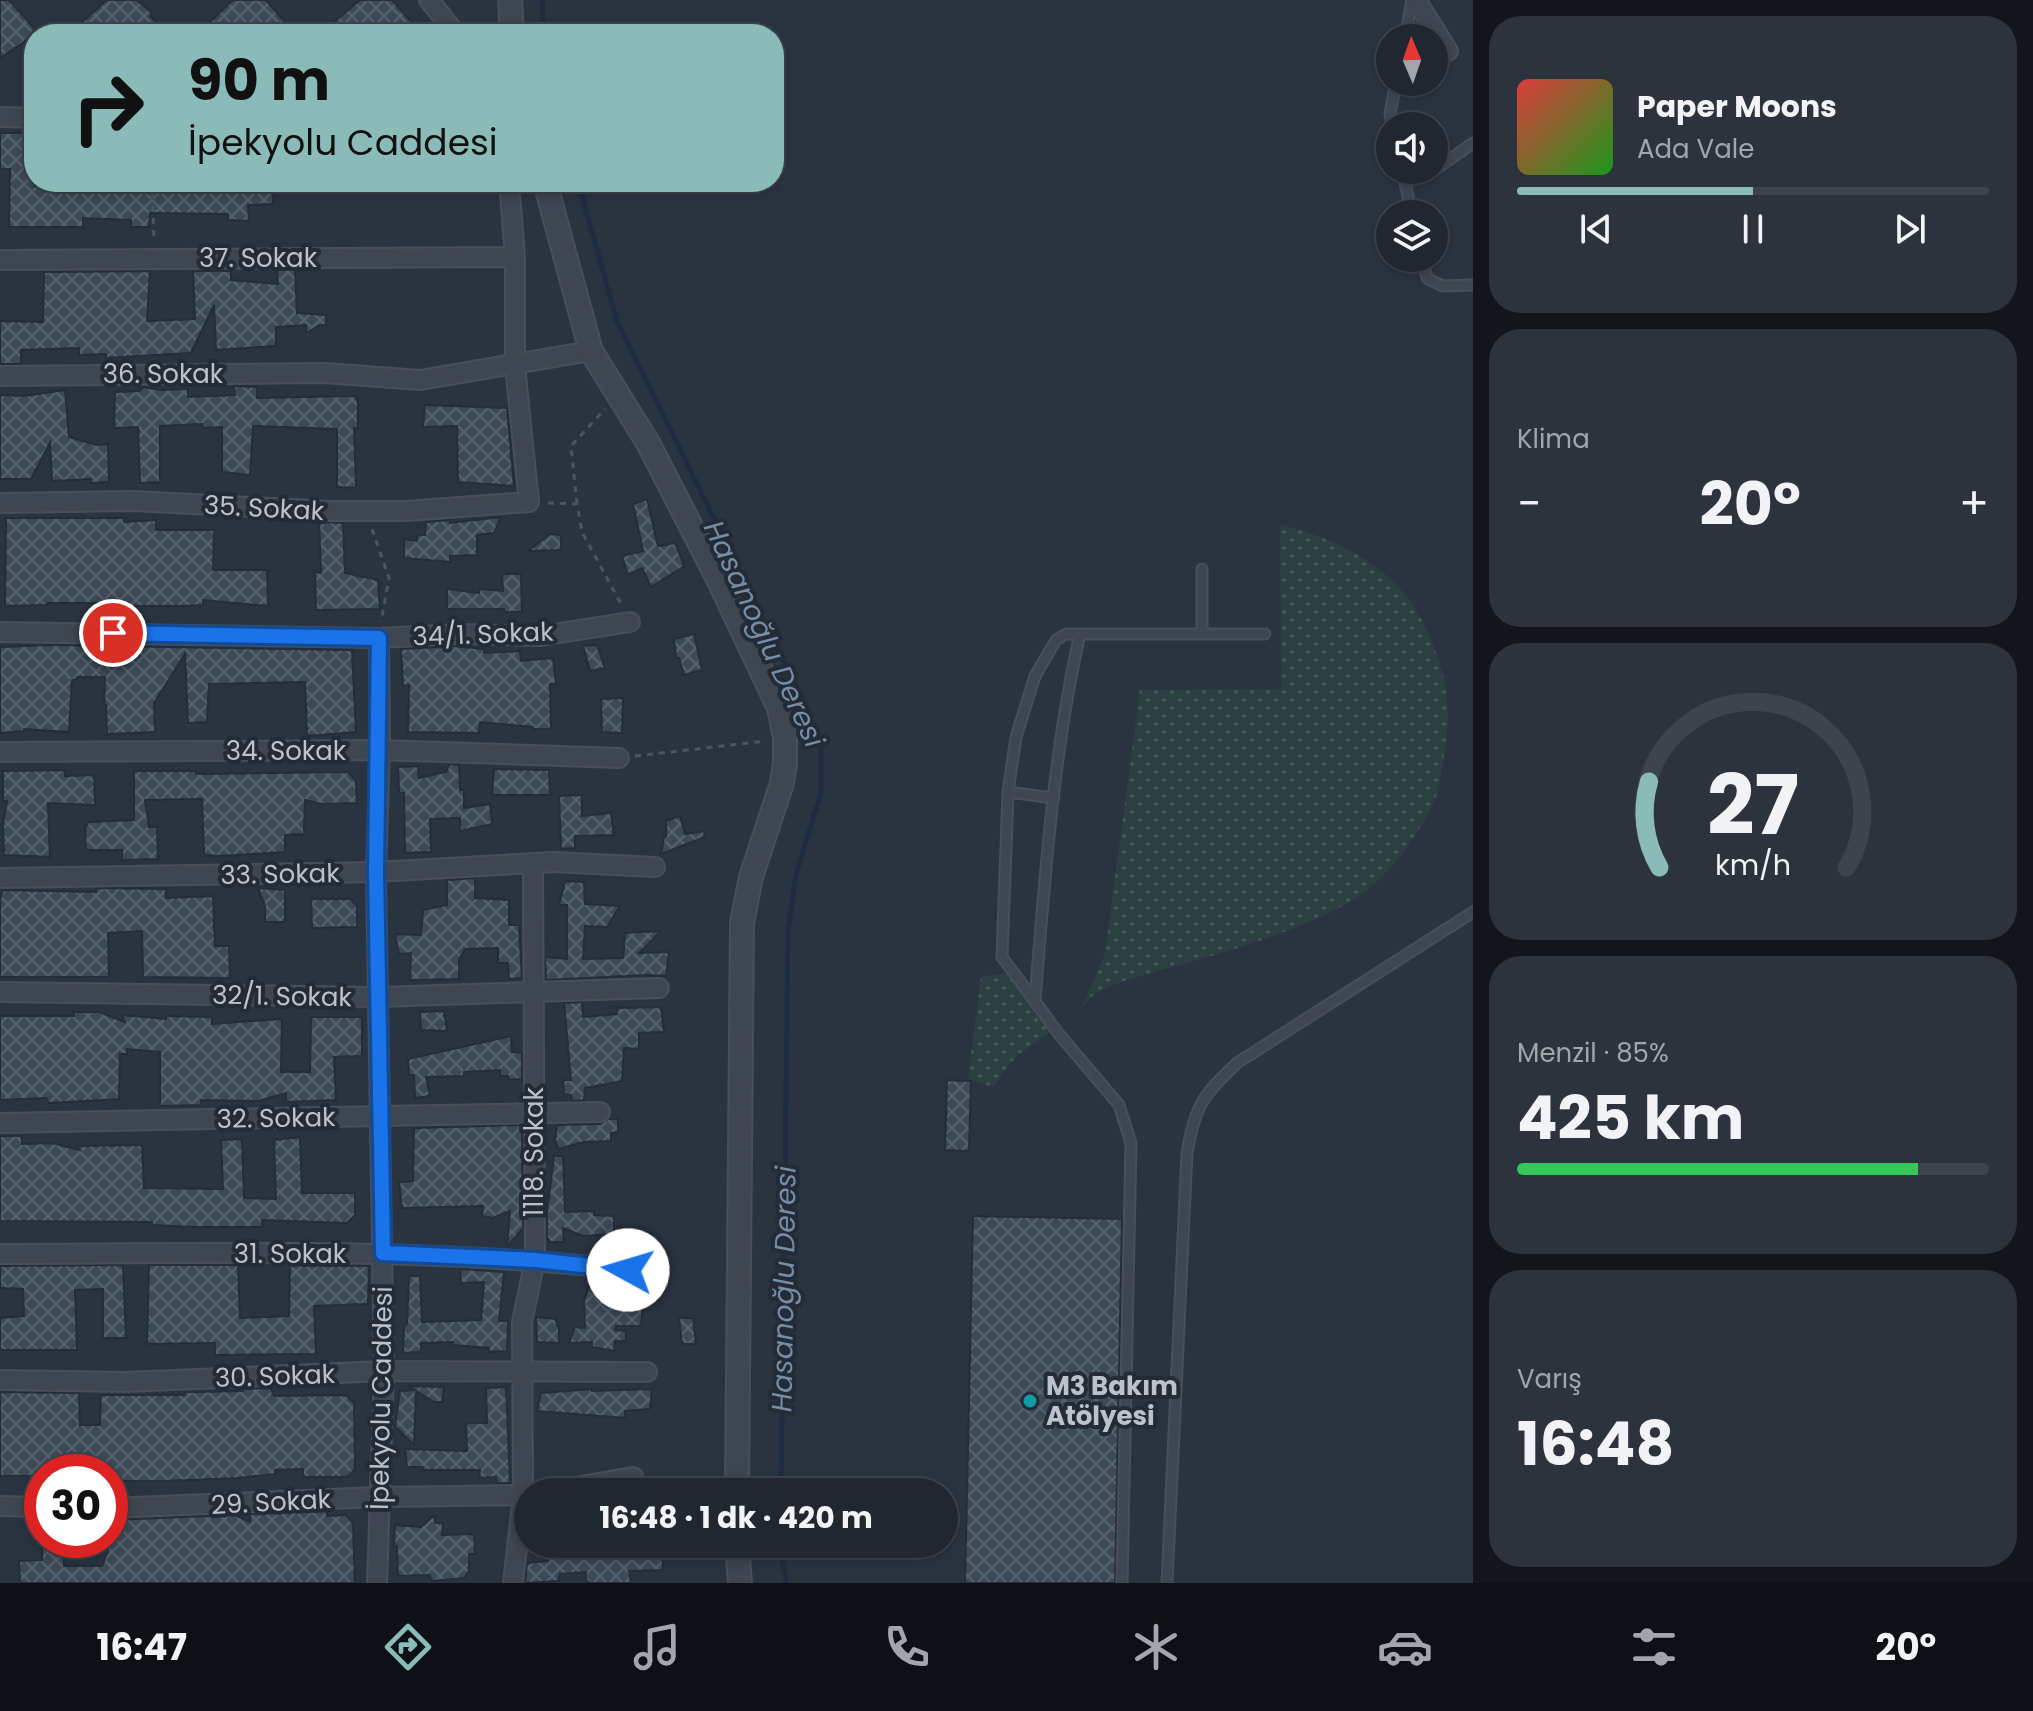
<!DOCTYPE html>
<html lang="tr">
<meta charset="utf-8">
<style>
:root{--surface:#202731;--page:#2d333d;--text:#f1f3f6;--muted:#a2a5ab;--line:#3d444d;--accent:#8bbbb9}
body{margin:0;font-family:Poppins,sans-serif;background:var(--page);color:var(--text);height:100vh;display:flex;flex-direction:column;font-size:30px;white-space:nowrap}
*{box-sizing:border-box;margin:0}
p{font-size:26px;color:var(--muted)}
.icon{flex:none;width:44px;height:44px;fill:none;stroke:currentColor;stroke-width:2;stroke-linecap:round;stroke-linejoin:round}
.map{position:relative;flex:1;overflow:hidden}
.side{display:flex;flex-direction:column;gap:16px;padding:16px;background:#12151b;width:560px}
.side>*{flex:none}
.guide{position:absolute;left:24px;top:24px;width:760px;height:168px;border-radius:32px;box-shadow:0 4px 12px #0003,0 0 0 2px var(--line);background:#8bbbb9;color:#111;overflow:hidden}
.needle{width:52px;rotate:358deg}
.tools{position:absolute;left:1376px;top:24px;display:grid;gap:16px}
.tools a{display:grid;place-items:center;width:72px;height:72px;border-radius:50%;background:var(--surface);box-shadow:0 4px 12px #0003,0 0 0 2px var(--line);font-size:40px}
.speed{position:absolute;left:24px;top:1454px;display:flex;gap:16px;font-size:40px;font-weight:700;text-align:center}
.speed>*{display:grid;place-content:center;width:104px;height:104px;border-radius:50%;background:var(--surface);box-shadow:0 4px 12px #0003,0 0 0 2px var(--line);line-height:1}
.speed .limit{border:12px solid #d22;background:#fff;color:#111}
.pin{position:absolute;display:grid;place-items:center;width:68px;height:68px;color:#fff;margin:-34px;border:4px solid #fff;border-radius:50%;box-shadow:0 2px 8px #0007}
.me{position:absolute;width:88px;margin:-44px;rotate:276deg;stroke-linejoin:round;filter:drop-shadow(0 0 6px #0008)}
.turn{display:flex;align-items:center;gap:28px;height:168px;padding:0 32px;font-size:36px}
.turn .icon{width:104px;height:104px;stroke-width:2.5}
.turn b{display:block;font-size:56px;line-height:68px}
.big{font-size:60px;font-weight:700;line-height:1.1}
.side .card{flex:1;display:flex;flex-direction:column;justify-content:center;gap:12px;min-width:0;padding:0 28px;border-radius:32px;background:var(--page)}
.side .dial{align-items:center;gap:0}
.dial svg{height:208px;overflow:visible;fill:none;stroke:var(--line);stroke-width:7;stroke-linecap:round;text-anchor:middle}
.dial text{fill:var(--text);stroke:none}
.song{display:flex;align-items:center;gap:24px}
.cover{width:96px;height:96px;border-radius:12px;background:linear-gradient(135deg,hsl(0 70% 55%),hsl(120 70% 35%))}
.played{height:8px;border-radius:4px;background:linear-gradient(90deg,var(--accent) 50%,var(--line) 50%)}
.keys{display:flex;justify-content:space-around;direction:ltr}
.heat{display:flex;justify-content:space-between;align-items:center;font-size:44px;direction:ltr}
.charge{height:12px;border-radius:6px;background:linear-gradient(90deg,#34c759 85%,var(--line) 0)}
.trip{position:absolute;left:514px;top:1478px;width:444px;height:80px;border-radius:40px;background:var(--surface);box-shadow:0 4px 12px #0003,0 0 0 2px var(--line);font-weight:700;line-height:80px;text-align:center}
.dock{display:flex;height:128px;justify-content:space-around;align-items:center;background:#0d1014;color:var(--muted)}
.dock .icon{width:56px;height:56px}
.dock .current{color:var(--accent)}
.dock b{font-size:36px;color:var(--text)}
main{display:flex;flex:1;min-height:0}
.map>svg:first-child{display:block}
</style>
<main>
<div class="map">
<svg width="1473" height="1583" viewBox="0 0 1473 1583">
<defs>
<pattern id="grass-dots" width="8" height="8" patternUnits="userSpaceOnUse" patternTransform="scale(2)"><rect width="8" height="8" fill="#2c4042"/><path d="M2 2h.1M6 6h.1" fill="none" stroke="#495a5c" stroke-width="1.8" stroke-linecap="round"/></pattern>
<pattern id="building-cross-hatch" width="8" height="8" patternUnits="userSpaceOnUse" patternTransform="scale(2)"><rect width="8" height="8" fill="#3c4956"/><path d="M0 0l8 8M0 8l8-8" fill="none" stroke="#56626d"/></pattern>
</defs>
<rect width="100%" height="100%" fill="#2a3441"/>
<path fill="url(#grass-dots)" d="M1280,525C1333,537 1391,565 1419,615C1449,672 1454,710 1441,773C1439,783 1438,794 1434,802C1417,838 1383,884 1348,903C1291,934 1227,952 1165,969C1141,976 1098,985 1083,1005L1105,954L1140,690L1281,689Z
M1007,973L1054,1030L1016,1056L993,1087L968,1079L981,977Z"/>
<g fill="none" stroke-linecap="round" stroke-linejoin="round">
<path stroke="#1d2c3f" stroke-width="5" d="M542,0L544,34
M578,182L617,321L805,704L821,746V793L796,874L788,931L781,1492
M780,1544L786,1583"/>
</g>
<path fill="url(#building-cross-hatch)" stroke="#242d38" stroke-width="2" d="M0,0H9L35,29L24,42L0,58Z
M107,0H137L152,13L150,16L167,34H93L81,23Z
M233,0H266L295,34H221L210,22Z
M360,0H392L422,34H347L335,21Z
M0,133H34V186L106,191V185L176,191V182H224V184L274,182L273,204L248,205L249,221L228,220V214L150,213L149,227H131V220L83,218V227H9L10,169H0Z
M277,270H295L297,313L326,315V325H320L306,333V325L276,327V346L216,350L214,305L191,353L106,358V354L79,355V348L21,350V364H0V321L43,322L44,272L150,271L147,321L195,319L193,271H231V280L278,284Z
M234,386L257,387V398L354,396L358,401V428H354L356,488L337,487V429L253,426L250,475L222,472V427L203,428L202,424L160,426V482L140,483L138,427L114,428L115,392L139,391L143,387L161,390L188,389V397L235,395Z
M65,390L69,437L96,445L108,444L109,482L91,483V479L52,481L50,443L31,479H0V395L24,396Z
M425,405L507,408L514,486L458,482L457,426L423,427Z
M647,499L658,546L675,543L683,562V567L651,587L642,568L628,575L622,556L643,551L633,504Z
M501,517L494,533L477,535V555L450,556V562L404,558V539L417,541V535H425L426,522L450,520V523Z
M6,518H124V522L156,520V530H214L213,570H267L268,606L203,600V605L185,606H109V603H47V605L5,606Z
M319,522L343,523L345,573L378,580L380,609L316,610L315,572L321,573Z
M550,534L561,535V550L528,551Z
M502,574H521L522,612H504V609H447V589L479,593L480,589L503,591Z
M694,634L702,670L684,675L679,658H676L674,639Z
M49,645L352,650L356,732L307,736L305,682L209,684L207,722L188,723L185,654L154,703L155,732L107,734L106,705H104L105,677H77V679L72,680L69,732L24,729V731L0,733V647Z
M597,645L605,668L590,671L583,646Z
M454,646L484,649V653L520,651L521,661L553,658L556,684H550L551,729H533V727L480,722L479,733L408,732L409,685L403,686L401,649Z
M623,698L622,733L602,732L601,699Z
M450,764L459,765L460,790H464V808L490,804L492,824L460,831V818L430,819L431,852L405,853L404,793H399L398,767L418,766L419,778L446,772Z
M494,769L549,770L550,795H492Z
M65,770V776L94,775L95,805L48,803L50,857L4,855L3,825L7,801H3V771Z
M134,771H196V774L348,772L356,782L357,803L321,804L305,800L304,834L285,835V852L220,856L204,855L202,799L145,800L149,827H157L158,859L122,860V850H86L85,828L89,822L134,820Z
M582,795V816L611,813L614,835L575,836V848L561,849L559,796Z
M680,816L685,834L704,831L705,837L661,854L664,837H666V821Z
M475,878V898L509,900V925H519L522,978L509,979L508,963H498V948L465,949L459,960V979L410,980L411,953L399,954L395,934L421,935L423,910L447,905V880Z
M565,881L584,882L585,904L620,906L607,927L585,926L583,959L623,958L625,933L661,931L639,953L669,952L666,976L647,975L546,980L545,957L567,959V905H559Z
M96,888L166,889V898L213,896L215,946H229L230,978L143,977L142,931L108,933L109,977H0V899L3,890L96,892Z
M258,888L285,890V922H265V906Z
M311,899H351L357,907V927L312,928Z
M582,1002L583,1017L617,1014V1008L661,1007L664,1032L639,1033V1049L624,1048L622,1081L585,1088L584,1100L572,1101L571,1095L564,1094L563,1080H571L564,1003Z
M444,1011L447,1031L421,1030L420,1012Z
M74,1012H99L125,1022L122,1015L166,1019V1016L212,1017V1024L282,1019L281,1072H310L311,1017H362V1056L334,1057L336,1100L286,1102V1093L258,1101L201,1100V1105L160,1106V1052L127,1049V1054H120L119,1099L49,1103L46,1098L0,1100V1016H74Z
M511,1036L512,1052L522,1053V1079L509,1080L508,1076H500V1070L464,1072V1076L426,1077L430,1096L415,1098L414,1075H409L408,1059Z
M947,1080L971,1081L969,1151L945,1150Z
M609,1119H618V1132L611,1133V1141L584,1142L558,1149L555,1140L557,1125L600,1124Z
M522,1125L523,1228L507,1247L510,1211L492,1218L482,1216L483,1206L402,1208L399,1182L413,1181L414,1128Z
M0,1136H22V1144L52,1143L80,1150L77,1146L142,1145L144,1188L223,1189L221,1140L242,1139L244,1198L276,1199L274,1140L300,1137L302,1193H355V1215L347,1223L262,1220V1227H194L152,1225V1222L0,1221Z
M554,1156H563L565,1212L594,1211V1215L614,1216V1234L583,1236L563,1228L564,1242H550L547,1237V1213Z
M973,1216L1122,1219L1115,1583H965Z
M123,1265L126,1338H103V1289L75,1290L77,1350H0V1318L24,1316L23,1289L0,1288V1266Z
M149,1265H238L240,1318L289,1316L290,1265L369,1266L368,1304L314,1306L316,1354L215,1355V1343L147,1344Z
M460,1269L504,1272L499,1321H508L507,1351L489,1352V1348L453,1345V1342L421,1343V1352L403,1353L404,1325L407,1324L409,1276H420L422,1322L481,1320L484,1282L461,1283Z
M634,1281V1287L655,1286V1302L643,1303L641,1326H616L615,1330L626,1331V1341H615L614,1351L592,1347V1342L569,1343L575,1327L585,1328L584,1300L589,1287Z
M536,1317L556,1319L557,1326H559V1343L537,1342Z
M679,1318H693L696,1344H682Z
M408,1386L444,1387L442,1402H434L416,1391L414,1445L395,1426L400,1391L415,1390Z
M506,1387L510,1483H497L496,1477L479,1478L480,1470H422L423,1467H407L405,1449L467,1451L466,1423H487L486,1388Z
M270,1388L274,1396L346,1395L354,1403L355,1469L347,1477H303V1469L275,1470V1474L238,1478L166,1481H110V1472H42V1476H0V1392L79,1393L80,1425H100L101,1395H185V1392L243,1391V1389Z
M592,1389V1391L652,1389L650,1409L625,1411V1418L537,1411L541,1393Z
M327,1511V1516L346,1515L353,1523L355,1583H20L19,1561L42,1560V1540H64V1566H102L110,1544V1520L235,1515L250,1522V1514Z
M434,1515L435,1523H443L442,1535L474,1534L475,1554H469V1571L464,1578L432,1581L429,1575L398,1576L397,1546L394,1545L395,1525L421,1527Z
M565,1544L662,1546L663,1570L629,1571L631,1583H590L586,1580V1572L560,1574L558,1581L525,1583L527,1563L548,1561V1558L566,1553Z"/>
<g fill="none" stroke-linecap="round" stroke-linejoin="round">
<g stroke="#474f5a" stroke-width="13">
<path id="service" d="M1405,38L1412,0
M1392,126L1390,114L1396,82
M1402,170L1412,214
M1404,178L1430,173L1473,143
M1422,258L1427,278L1442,286L1473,285
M1202,569V634
M1008,792L1054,798
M1035,999C1045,878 1053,753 1080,634
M1122,1583L1131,1143L1119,1105L1059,1034L1002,957L1008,792L1016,737L1035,676L1056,640L1066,634H1265
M1167,1583L1187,1153C1195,1106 1202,1096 1237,1063L1473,912"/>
</g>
<g stroke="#474f5a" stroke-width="22">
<path id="minor" d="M429,0L456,34
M1416,0L1448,51
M0,117L34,118
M0,260L515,257
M0,376L325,373L420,380L591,351
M0,503L133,501L331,511H406L529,502L515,366V257L509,182
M0,632L379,638L460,634L540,636L630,622
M0,752L380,750L619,758
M0,878L376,872L554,862L655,867
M0,992L378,997L659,988
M0,1123L600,1112
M0,1254C209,1254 420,1246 628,1270
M0,1380L125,1382L384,1371L647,1372
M546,1492L633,1477
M0,1506L42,1507
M110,1508L379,1497L528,1495
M377,1583L384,1371L376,872L380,750L379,638
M513,1583L523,1496L522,1322L535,1260L533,863"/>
</g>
<g stroke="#474f5a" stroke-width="26">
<path id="tertiary" d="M510,0L512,34
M545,182L591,351L648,443L718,579L779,708L785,738V763L782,783L751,877L742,923L737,1492
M737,1544L740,1583"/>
</g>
<path stroke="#45595a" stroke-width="3" stroke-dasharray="6 6" stroke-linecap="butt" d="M152,182L154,242
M548,503L577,504L582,532L621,604
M577,504L571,446L605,409
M372,529L389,578L381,622
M635,756L766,741"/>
<use href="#service" stroke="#3e4651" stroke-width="9"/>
<use href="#minor" stroke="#3e4651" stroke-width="18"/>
<use href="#tertiary" stroke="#3e4651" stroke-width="22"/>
</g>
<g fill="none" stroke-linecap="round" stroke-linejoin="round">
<g stroke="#114b97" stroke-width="20">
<path id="route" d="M113,633L379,638L376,872L383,1253L535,1260L628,1270"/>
</g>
<use href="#route" stroke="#1a73e8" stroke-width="14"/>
</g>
<circle fill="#0f9aa8" stroke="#222b36" stroke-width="3" cx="1030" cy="1401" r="8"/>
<g text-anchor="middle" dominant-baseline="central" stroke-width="8" stroke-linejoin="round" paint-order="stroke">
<g font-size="26" fill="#bbc2cb" stroke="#222b36">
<text x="258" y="258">37. Sokak</text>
<text x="163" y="374">36. Sokak</text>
<text transform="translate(264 508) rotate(3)">35. Sokak</text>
<text transform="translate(483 634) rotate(-2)">34/1. Sokak</text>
<text x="286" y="751">34. Sokak</text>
<text transform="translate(280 874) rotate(-1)">33. Sokak</text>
<text transform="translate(282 996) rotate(1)">32/1. Sokak</text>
<text transform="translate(276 1118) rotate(-1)">32. Sokak</text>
<text transform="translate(534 1152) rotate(-90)">1118. Sokak</text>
<text x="290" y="1254">31. Sokak</text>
<text transform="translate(275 1376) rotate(-2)">30. Sokak</text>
<text transform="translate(381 1398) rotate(-89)">İpekyolu Caddesi</text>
<text transform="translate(271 1502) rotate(-3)">29. Sokak</text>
</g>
<g font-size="26" font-weight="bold" fill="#bbc2cb" stroke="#222b36" text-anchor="start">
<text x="1046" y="1386">M3 Bakım<tspan x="1046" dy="30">Atölyesi</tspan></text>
</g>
<g font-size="28" font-style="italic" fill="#778da6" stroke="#222b36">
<text transform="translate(764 634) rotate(65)">Hasanoğlu Deresi</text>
<text transform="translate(784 1289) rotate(-89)">Hasanoğlu Deresi</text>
</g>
</g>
</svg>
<div class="tools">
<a><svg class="needle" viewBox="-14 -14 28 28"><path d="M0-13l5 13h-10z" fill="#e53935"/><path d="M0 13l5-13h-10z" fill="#a2a5ab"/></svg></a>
<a><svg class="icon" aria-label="sound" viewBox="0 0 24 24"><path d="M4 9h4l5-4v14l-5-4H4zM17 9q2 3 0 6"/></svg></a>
<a><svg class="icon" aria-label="layers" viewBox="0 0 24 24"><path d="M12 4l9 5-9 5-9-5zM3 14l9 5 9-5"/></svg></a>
</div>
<div class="speed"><div class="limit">30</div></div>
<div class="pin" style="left:113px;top:633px;background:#d93025"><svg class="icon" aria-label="arrive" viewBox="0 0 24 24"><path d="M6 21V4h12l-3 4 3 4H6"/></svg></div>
<svg class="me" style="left:628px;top:1270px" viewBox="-20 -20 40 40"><circle r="19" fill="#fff"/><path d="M0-13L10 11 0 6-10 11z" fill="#1a73e8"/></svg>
<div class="trip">16:48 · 1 dk · 420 m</div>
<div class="guide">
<div class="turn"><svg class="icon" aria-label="right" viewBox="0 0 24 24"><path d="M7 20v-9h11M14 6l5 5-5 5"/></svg><div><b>90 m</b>İpekyolu Caddesi</div></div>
</div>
</div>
<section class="side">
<div class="card">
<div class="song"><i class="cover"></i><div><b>Paper Moons</b><p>Ada Vale</p></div></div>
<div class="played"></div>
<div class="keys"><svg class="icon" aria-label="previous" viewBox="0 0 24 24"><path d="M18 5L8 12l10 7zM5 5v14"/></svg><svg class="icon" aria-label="pause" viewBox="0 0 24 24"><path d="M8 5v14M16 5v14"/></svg><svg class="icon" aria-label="next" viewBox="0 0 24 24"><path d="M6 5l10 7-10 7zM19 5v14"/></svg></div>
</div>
<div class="card"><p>Klima</p>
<div class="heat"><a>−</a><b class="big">20°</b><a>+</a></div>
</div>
<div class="card dial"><svg viewBox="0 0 100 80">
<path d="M14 69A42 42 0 1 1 86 69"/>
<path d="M14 69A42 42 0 0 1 10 36" stroke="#8bbbb9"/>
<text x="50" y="56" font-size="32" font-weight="700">27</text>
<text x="50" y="72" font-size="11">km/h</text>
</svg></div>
<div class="card"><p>Menzil · 85%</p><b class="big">425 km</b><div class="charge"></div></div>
<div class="card"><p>Varış</p><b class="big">16:48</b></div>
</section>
</main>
<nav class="dock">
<b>16:47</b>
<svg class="icon current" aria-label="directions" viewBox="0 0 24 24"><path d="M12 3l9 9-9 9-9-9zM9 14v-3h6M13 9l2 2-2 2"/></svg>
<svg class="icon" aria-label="music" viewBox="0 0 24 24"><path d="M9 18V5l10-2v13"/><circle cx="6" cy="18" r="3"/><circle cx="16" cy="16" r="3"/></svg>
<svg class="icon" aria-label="phone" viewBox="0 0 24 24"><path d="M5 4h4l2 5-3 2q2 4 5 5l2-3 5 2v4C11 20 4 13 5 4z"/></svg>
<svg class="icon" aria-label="climate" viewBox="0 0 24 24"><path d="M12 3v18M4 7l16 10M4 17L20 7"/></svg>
<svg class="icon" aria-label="car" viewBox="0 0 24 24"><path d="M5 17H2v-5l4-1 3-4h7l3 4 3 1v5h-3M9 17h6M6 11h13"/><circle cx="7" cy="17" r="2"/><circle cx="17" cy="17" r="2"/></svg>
<svg class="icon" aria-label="filters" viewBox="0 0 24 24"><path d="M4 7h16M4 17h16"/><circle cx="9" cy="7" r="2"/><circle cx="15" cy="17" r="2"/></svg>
<b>20°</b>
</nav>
